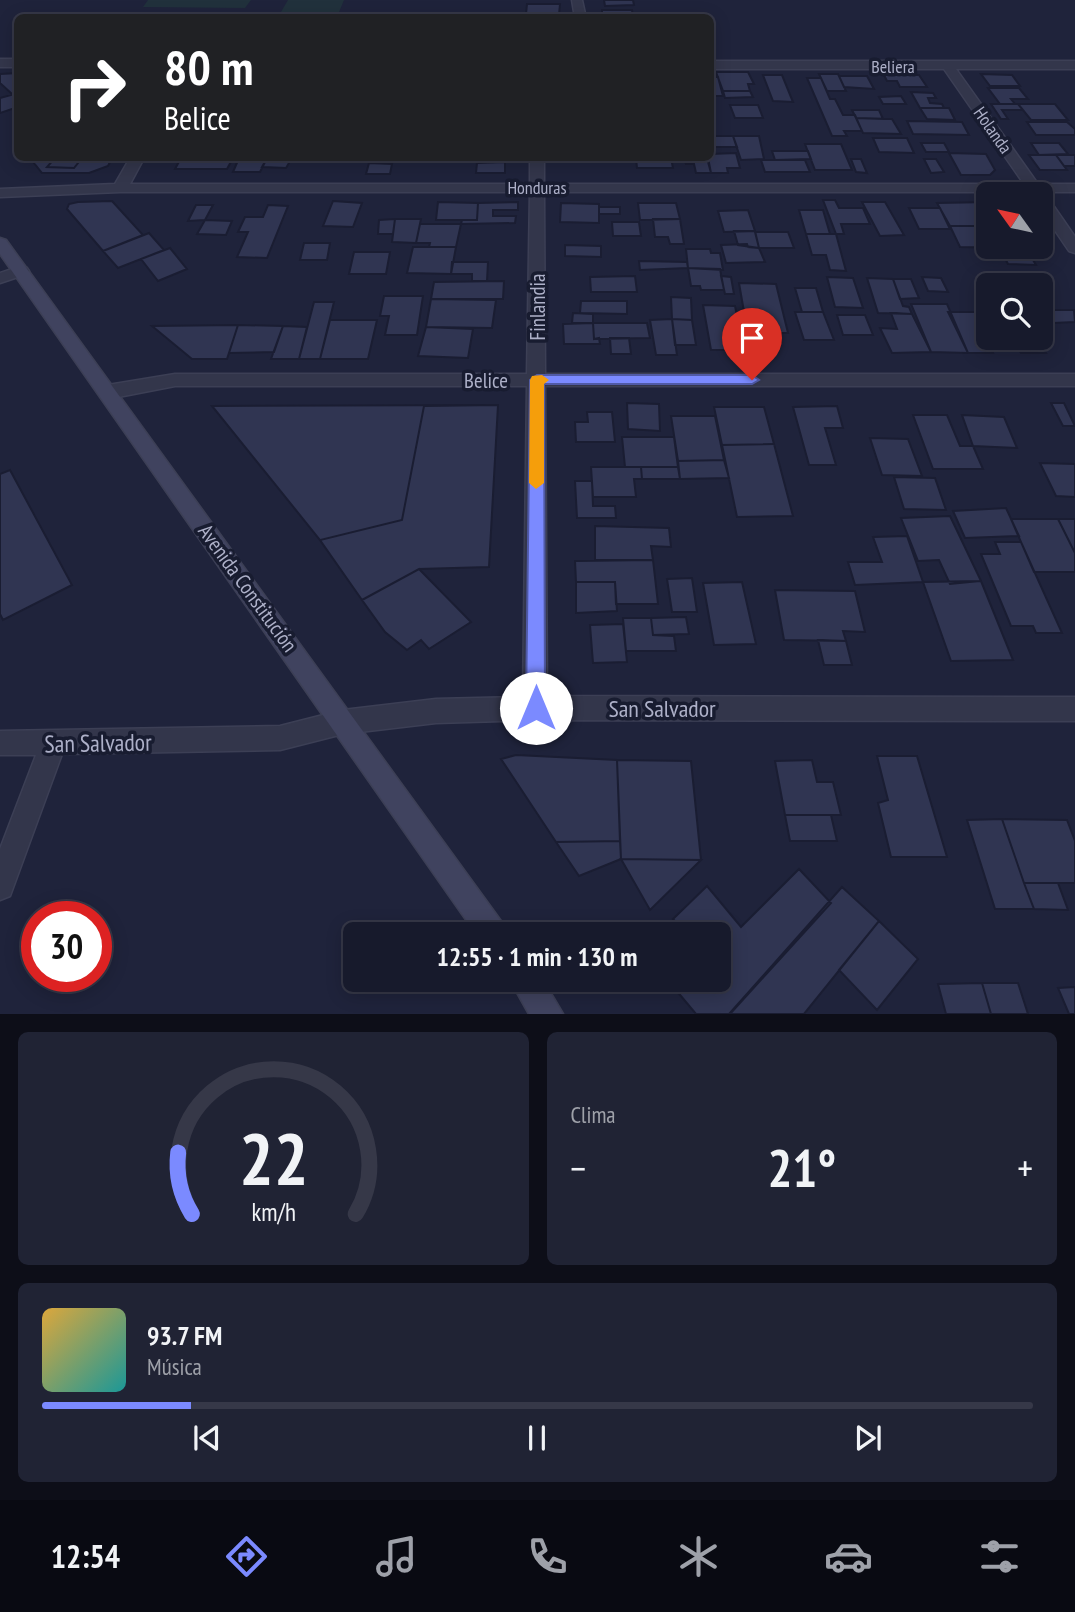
<!DOCTYPE html>
<html lang="es">
<meta charset="utf-8">
<style>
:root{--surface:#171a2c;--page:#202334;--text:#f1f3f6;--muted:#9ea1a9;--line:#363848;--accent:#7b8aff}
body{margin:0;font-family:"PT Sans Narrow",sans-serif;background:var(--page);color:var(--text);height:100vh;display:flex;flex-direction:column;font-size:26px;white-space:nowrap}
*{box-sizing:border-box;margin:0}
p{font-size:23px;color:var(--muted)}
.icon{flex:none;width:38px;height:38px;fill:none;stroke:currentColor;stroke-width:2;stroke-linecap:round;stroke-linejoin:round}
.map{position:relative;height:1014px;overflow:hidden}
.sheet{display:flex;flex-direction:column;gap:18px;padding:18px;background:#0d0e18;flex:1}
.sheet>*{flex:none}
.banner{position:absolute;left:14px;top:14px;width:700px;height:147px;border-radius:10px;box-shadow:0 4px 18px #0003,0 0 0 2px var(--line);background:#202124;color:#fff;overflow:hidden}
.needle{width:46px;rotate:303deg}
.controls{position:absolute;left:976px;top:182px;display:grid;gap:14px}
.controls a{display:grid;place-items:center;width:77px;height:77px;border-radius:10px;background:var(--surface);box-shadow:0 4px 18px #0003,0 0 0 2px var(--line);font-size:35px}
.speed{position:absolute;left:21px;top:901px;display:flex;gap:14px;font-size:35px;font-weight:700;text-align:center}
.speed>*{display:grid;place-content:center;width:91px;height:91px;border-radius:50%;background:var(--surface);box-shadow:0 4px 18px #0003,0 0 0 2px var(--line);line-height:1}
.speed .limit{border:10px solid #d22;background:#fff;color:#111}
.pin{position:absolute;display:grid;place-items:center;width:60px;height:60px;color:#fff;margin:-72px -30px;border-radius:50% 50% 50% 0;rotate:-45deg;box-shadow:0 0 7px #0007}
.pin .icon{rotate:45deg}
.me{position:absolute;width:77px;margin:-38px;rotate:0deg;stroke-linejoin:round;filter:drop-shadow(0 0 5px #0008)}
.turn{display:flex;align-items:center;gap:24px;height:147px;padding:0 35px;font-size:32px}
.turn .icon{width:91px;height:91px;stroke-width:2.5}
.turn b{display:block;font-size:49px;line-height:60px}
.big{font-size:52px;font-weight:700;line-height:1.1}
.sheet .card{flex:1;display:flex;flex-direction:column;justify-content:center;gap:10px;min-width:0;padding:0 24px;border-radius:10px;background:var(--page)}
.sheet .dial{align-items:center;gap:0}
.dial svg{height:182px;overflow:visible;fill:none;stroke:var(--line);stroke-width:7;stroke-linecap:round;text-anchor:middle}
.dial text{fill:var(--text);stroke:none}
.song{display:flex;align-items:center;gap:21px}
.cover{width:84px;height:84px;border-radius:10px;background:linear-gradient(135deg,hsl(40 70% 55%),hsl(180 70% 35%))}
.played{height:7px;border-radius:4px;background:linear-gradient(90deg,var(--accent) 15%,var(--line) 15%)}
.keys{display:flex;justify-content:space-around;direction:ltr}
.heat{display:flex;justify-content:space-between;align-items:center;font-size:38px;direction:ltr}
.sheet .tiles{flex:1;display:grid;gap:18px;grid-template-columns:1fr 1fr}
.card:last-child{grid-column:span 2}
.trip{position:absolute;left:343px;top:922px;width:388px;height:70px;border-radius:10px;background:var(--surface);box-shadow:0 4px 18px #0003,0 0 0 2px var(--line);font-weight:700;line-height:70px;text-align:center}
.tabs{display:flex;height:112px;justify-content:space-around;align-items:center;background:#090a12;color:var(--muted)}
.tabs .icon{width:49px;height:49px}
.tabs .active{color:var(--accent)}
.tabs b{font-size:32px;color:var(--text)}
.map>svg:first-child{display:block}
</style>
<div class="map">
<svg width="1075" height="1014" viewBox="0 0 1075 1014">
<rect width="100%" height="100%" fill="#1f233b"/>
<path fill="#21313c" d="M148,0H251L245,8L143,7Z
M288,0H344L337,17H136L139,12H281Z"/>
<path fill="#303552" stroke="#1a1d32" stroke-width="2" d="M604,0H633L634,5L605,6Z
M527,4H560L559,15L526,14Z
M602,10H632L633,18H602Z
M716,72H748L754,84H748L750,91H723Z
M18,73V93L12,94L0,83V74Z
M819,74H838L846,91H827Z
M981,74L1012,75L1020,86H990Z
M763,75H782L793,102L773,101Z
M884,75H919L927,87H900L897,81H887Z
M839,76H867L874,89L844,87Z
M710,77H718L723,96H710Z
M807,78H821L830,99H835L843,115H855L862,131H844L847,136H832Z
M988,88H1019L1028,99H1011L1015,104H1000Z
M723,91H750L753,97L725,98Z
M911,92L933,93L936,98H928L930,103L942,104L944,108H920Z
M18,93V107L0,113V98Z
M901,96L906,104H883L879,97Z
M991,104H1018L1023,110H1002L1008,119H1001Z
M1018,104H1055L1068,120H1031Z
M730,105H758L763,118H735Z
M920,108H949L955,120L927,119Z
M852,110H879L883,119L856,118Z
M856,118L892,119L901,134L863,133Z
M907,121L962,122L969,135L913,134Z
M1027,122H1067L1075,129V135H1036Z
M710,136H733L737,147H710Z
M733,136H759L764,159L741,160Z
M873,138H907L914,153L879,152Z
M921,143H944L949,152H926Z
M1031,143H1059L1068,154L1039,155Z
M805,144H841L852,170H815Z
M772,151H808L811,159L775,160Z
M736,153L740,168H727L728,173H711L708,158H710V154Z
M949,153L986,154L995,170L990,175H961Z
M1029,155H1056L1067,170H1040Z
M1056,155H1075V166H1064Z
M38,158H112L108,166L89,173H42L34,163Z
M55,158H82L74,168L47,167Z
M181,158H233L227,169H175Z
M239,158H267L260,172H233Z
M267,158H292L286,168L262,167Z
M411,158H438L437,162L410,161Z
M477,158H505V162L477,163Z
M636,158H671L673,168H637Z
M684,158H707L711,173H696L694,164H686Z
M851,159H861L867,173L856,172Z
M924,159H936L944,172L931,173Z
M761,160H805L810,172H765Z
M505,162V173H476L477,163Z
M369,163L392,164L390,174H366Z
M823,200H835L839,208H863L870,224H841L844,234H836Z
M112,201L143,235L103,251L67,209L69,204L78,202Z
M333,201L362,203L353,227L323,226Z
M438,202L478,203L477,220H436Z
M518,202V210H493V216H516L515,223L461,224L462,220H477L478,203Z
M862,202H885L904,235L880,236Z
M989,202V226H950L937,203Z
M561,203L599,204V223L560,222Z
M638,203H676L680,219L640,220Z
M196,205H213L205,220L188,221Z
M268,205L288,206L267,258L237,257L248,232H238L245,217H263Z
M599,207H620V214H599Z
M909,208H940L950,229H919Z
M748,210L755,231L724,232L718,211Z
M799,210H823L830,234H806Z
M395,219H421L416,243L392,242Z
M395,219L393,234H378L379,220Z
M653,219H680L684,244H670L668,237H655Z
M205,220L232,221L226,235L197,234Z
M612,222H639L641,236H613Z
M420,224H461L456,247H429L430,243H416Z
M950,226H989V247L1026,248L960,247Z
M734,231H755L759,248L738,245Z
M755,232H788L794,248H759Z
M149,233L164,250L118,268L103,251Z
M806,234H836L846,271L830,270L826,255H812Z
M304,243H330L327,260H300Z
M747,244L748,247L759,248L765,262L726,263L721,245Z
M565,245L601,246V257L565,256Z
M413,247H456L451,274L407,273Z
M999,247L1026,248L1036,265L1008,264Z
M170,248L187,269L158,281L141,259Z
M686,249H710L711,253H720L723,270L688,268Z
M354,252H390L386,274H349Z
M639,261L687,262L688,268L640,270Z
M452,262H488L487,281H472V274H451Z
M688,268L720,269L724,290H701L700,286H691Z
M635,276L637,292H591L590,277Z
M721,276L731,277L734,294H725Z
M827,277L853,278L863,308L835,307Z
M922,277L941,278L948,292L928,291Z
M867,278L893,279L903,306L909,307L912,314L878,313Z
M893,279H911L919,298L900,299Z
M1005,280H1042L1051,294H1041V285H1008Z
M504,281L503,299H431L434,282Z
M739,283L776,284L788,333H779L781,342L757,341L756,335H748Z
M795,288H816L823,312H802Z
M384,296H423L417,335H385L389,316H380Z
M671,297L691,298L692,320L672,319Z
M431,299L496,300L492,328L426,327Z
M581,301H627V314L580,313Z
M314,302H334L320,359H299Z
M911,304H947L968,353L931,352Z
M703,305L735,306L744,350H711Z
M1041,310H1074L1075,322L1053,323L1051,319H1041Z
M795,312H823L834,340H804Z
M948,312H989V338H1009L1015,348H991L993,353H968Z
M573,313L593,314V323H572Z
M891,313L912,314L931,352L892,353L880,328L897,329Z
M837,315H865L873,335H843Z
M672,319L677,355H656L650,320Z
M672,319L692,320L696,345H675Z
M330,320H377L368,359H320Z
M593,323L594,339L599,338L600,344H564L563,324Z
M593,323H647L650,338L594,339Z
M238,325L227,359H192L152,326Z
M238,325L283,326L274,352L229,353Z
M283,326L307,327L299,359H271Z
M426,327L473,329L468,358L418,356Z
M610,338H629L631,354H611Z
M1013,338H1037L1046,353H1021Z
M627,403L659,404L660,431L628,429Z
M1051,403H1064L1075,426H1063Z
M498,405L489,567L419,569L362,600L320,540L402,520L424,406Z
M498,405L489,567L419,569L362,600L320,540L212,406Z
M837,406L843,428H825L836,465H809L793,407Z
M714,407H764L774,444L722,445Z
M587,412H612L615,442H576L575,422H588Z
M913,415H947L960,446H973L983,469H933Z
M962,415L1004,417L1017,448L973,446Z
M671,416H715L724,460L678,461Z
M622,437H674L678,467H625Z
M870,438L908,439L922,476L882,475Z
M774,444L793,516L737,517L722,445Z
M724,460L729,478L680,479L678,461Z
M1040,463L1075,464V497L1056,496Z
M591,467H641L642,479H634L636,497H593Z
M641,467H678L680,479H642Z
M10,470L72,585L3,620L0,614V474Z
M894,477L935,478L946,510L904,509Z
M575,481H592L593,506H615L616,518H577Z
M1006,508L1019,536L965,538L953,511Z
M950,516L981,581L950,584L939,560L918,561L901,518Z
M1011,519H1058L1075,553V572H1034Z
M1058,519H1075V553Z
M595,526L669,528L671,547L651,546L653,560H595Z
M907,536L923,582L855,585L848,562H882L873,537Z
M995,542H1021L1062,633H1036L1033,626H1011L981,554H1000Z
M653,560L658,604H616L615,582H576L575,561Z
M419,569L471,622L429,649L421,640L407,650L385,632L362,600Z
M692,578L697,612H672L667,579Z
M981,581L1013,660L951,661L923,582Z
M576,582H615L617,611L576,613Z
M742,582L756,644L714,645L703,583Z
M775,590L855,591L865,632L843,631L846,641L784,640Z
M686,617L689,634L653,635L651,618Z
M623,618H651L653,635L674,636L676,651H626Z
M623,624L627,662L593,663L590,625Z
M818,640L846,641L852,665H824Z
M516,755L617,760L620,841L556,842L501,759Z
M877,756H917L947,857H891L878,803L888,800Z
M617,760L691,761L701,860L621,859Z
M812,760L817,782H833L841,815H785L775,761Z
M785,815H831L837,841H790Z
M1002,819L1024,883L1034,909H995L967,820Z
M1002,819L1067,820L1075,841V883H1024Z
M620,841L621,859L579,876L556,842Z
M621,859L701,860L650,910Z
M799,869L831,903L730,1014H696L670,983L673,980H719V934H686L673,919L707,886L741,927Z
M1024,883H1058L1068,910L1034,909Z
M842,887L879,921L804,1014H729Z
M879,921L918,959L877,1010L839,970Z
M982,983L991,1014H946L938,984Z
M982,983H1018L1028,1014H991Z
M1075,987V1014H1069L1058,988Z"/>
<g fill="none" stroke-linecap="round" stroke-linejoin="round">
<g stroke="#3c3f55" stroke-width="3">
<path id="minor" d="M572,0H582L586,18H575Z
M0,59H18V67H0Z
M710,61H1075V69H956L1038,184H1075V192H1044L1075,237V253L1069,251L1041,210V194L1030,192H544L545,374H1075V386H545L547,696L1075,697V721L535,720L436,723L343,734L280,750L62,754L10,896L0,900V849L36,755H0V731L280,726L343,710L436,699L523,697L527,386H175L108,399L101,397L99,392L101,387L108,385L175,374H527L530,192H120L0,197V189L115,184L130,158H144L130,184H530V158H544V184H1024L944,69H710Z
M21,266L27,268L29,271L27,274L0,283V273Z"/>
</g>
<g stroke="#3c3f55" stroke-width="3">
<path id="secondary" d="M0,238L6,240L503,924L508,934H476L0,254Z
M510,980H543L563,1014H529Z"/>
</g>
<use href="#minor" fill="#33364b" fill-rule="evenodd"/>
<use href="#secondary" fill="#40435f" fill-rule="evenodd"/>
</g>
<path fill="#7b8aff" stroke="#505aa6" stroke-width="2" d="M537,375H752L759,380L752,384H544L545,708L542,714L536,716L529,714L526,708L530,380Z"/>
<path fill="#f59e0b" d="M542,375L549,380L544,384V483L536,489L529,483L530,380L532,376Z"/>
<g text-anchor="middle" dominant-baseline="central" stroke-width="7" stroke-linejoin="round" paint-order="stroke">
<g font-size="18" fill="#adb0c8" stroke="#181c30">
<text x="893" y="66">Beliera</text>
<text transform="translate(993 130) rotate(55)">Holanda</text>
<text x="537" y="187">Honduras</text>
</g>
<g font-size="21" fill="#adb0c8" stroke="#181c30">
<text transform="translate(537 307) rotate(-90)">Finlandia</text>
<text x="486" y="380">Belice</text>
<text transform="translate(248 588) rotate(54)">Avenida Constitución</text>
</g>
<g font-size="24" fill="#adb0c8" stroke="#181c30">
<text x="662" y="708">San Salvador</text>
<text transform="translate(98 743) rotate(-1)">San Salvador</text>
</g>
</g>
</svg>
<div class="controls">
<a><svg class="needle" viewBox="-14 -14 28 28"><path d="M0-13l5 13h-10z" fill="#e53935"/><path d="M0 13l5-13h-10z" fill="#9ea1a9"/></svg></a>
<a><svg class="icon" aria-label="search" viewBox="0 0 24 24"><circle cx="10" cy="10" r="6"/><path d="M15 15l6 6"/></svg></a>
</div>
<div class="speed"><div class="limit">30</div></div>
<div class="pin" style="left:752px;top:380px;background:#d93025"><svg class="icon" aria-label="arrive" viewBox="0 0 24 24"><path d="M6 21V4h12l-3 4 3 4H6"/></svg></div>
<svg class="me" style="left:536px;top:708px" viewBox="-20 -20 40 40"><circle r="19" fill="#fff"/><path d="M0-13L10 11 0 6-10 11z" fill="#7b8aff"/></svg>
<div class="trip">12:55 · 1 min · 130 m</div>
<div class="banner">
<div class="turn"><svg class="icon" aria-label="right" viewBox="0 0 24 24"><path d="M7 20v-9h11M14 6l5 5-5 5"/></svg><div><b>80 m</b>Belice</div></div>
</div>
</div>
<section class="sheet">
<div class="tiles">
<div class="card dial"><svg viewBox="0 0 100 80">
<path d="M14 69A42 42 0 1 1 86 69"/>
<path d="M14 69A42 42 0 0 1 8 42" stroke="#7b8aff"/>
<text x="50" y="56" font-size="32" font-weight="700">22</text>
<text x="50" y="72" font-size="11">km/h</text>
</svg></div>
<div class="card"><p>Clima</p>
<div class="heat"><a>−</a><b class="big">21°</b><a>+</a></div>
</div>
<div class="card">
<div class="song"><i class="cover"></i><div><b>93.7 FM</b><p>Música</p></div></div>
<div class="played"></div>
<div class="keys"><svg class="icon" aria-label="previous" viewBox="0 0 24 24"><path d="M18 5L8 12l10 7zM5 5v14"/></svg><svg class="icon" aria-label="pause" viewBox="0 0 24 24"><path d="M8 5v14M16 5v14"/></svg><svg class="icon" aria-label="next" viewBox="0 0 24 24"><path d="M6 5l10 7-10 7zM19 5v14"/></svg></div>
</div>
</div>
</section>
<nav class="tabs">
<b>12:54</b>
<svg class="icon active" aria-label="directions" viewBox="0 0 24 24"><path d="M12 3l9 9-9 9-9-9zM9 14v-3h6M13 9l2 2-2 2"/></svg>
<svg class="icon" aria-label="music" viewBox="0 0 24 24"><path d="M9 18V5l10-2v13"/><circle cx="6" cy="18" r="3"/><circle cx="16" cy="16" r="3"/></svg>
<svg class="icon" aria-label="phone" viewBox="0 0 24 24"><path d="M5 4h4l2 5-3 2q2 4 5 5l2-3 5 2v4C11 20 4 13 5 4z"/></svg>
<svg class="icon" aria-label="climate" viewBox="0 0 24 24"><path d="M12 3v18M4 7l16 10M4 17L20 7"/></svg>
<svg class="icon" aria-label="car" viewBox="0 0 24 24"><path d="M5 17H2v-5l4-1 3-4h7l3 4 3 1v5h-3M9 17h6M6 11h13"/><circle cx="7" cy="17" r="2"/><circle cx="17" cy="17" r="2"/></svg>
<svg class="icon" aria-label="filters" viewBox="0 0 24 24"><path d="M4 7h16M4 17h16"/><circle cx="9" cy="7" r="2"/><circle cx="15" cy="17" r="2"/></svg>
</nav>
